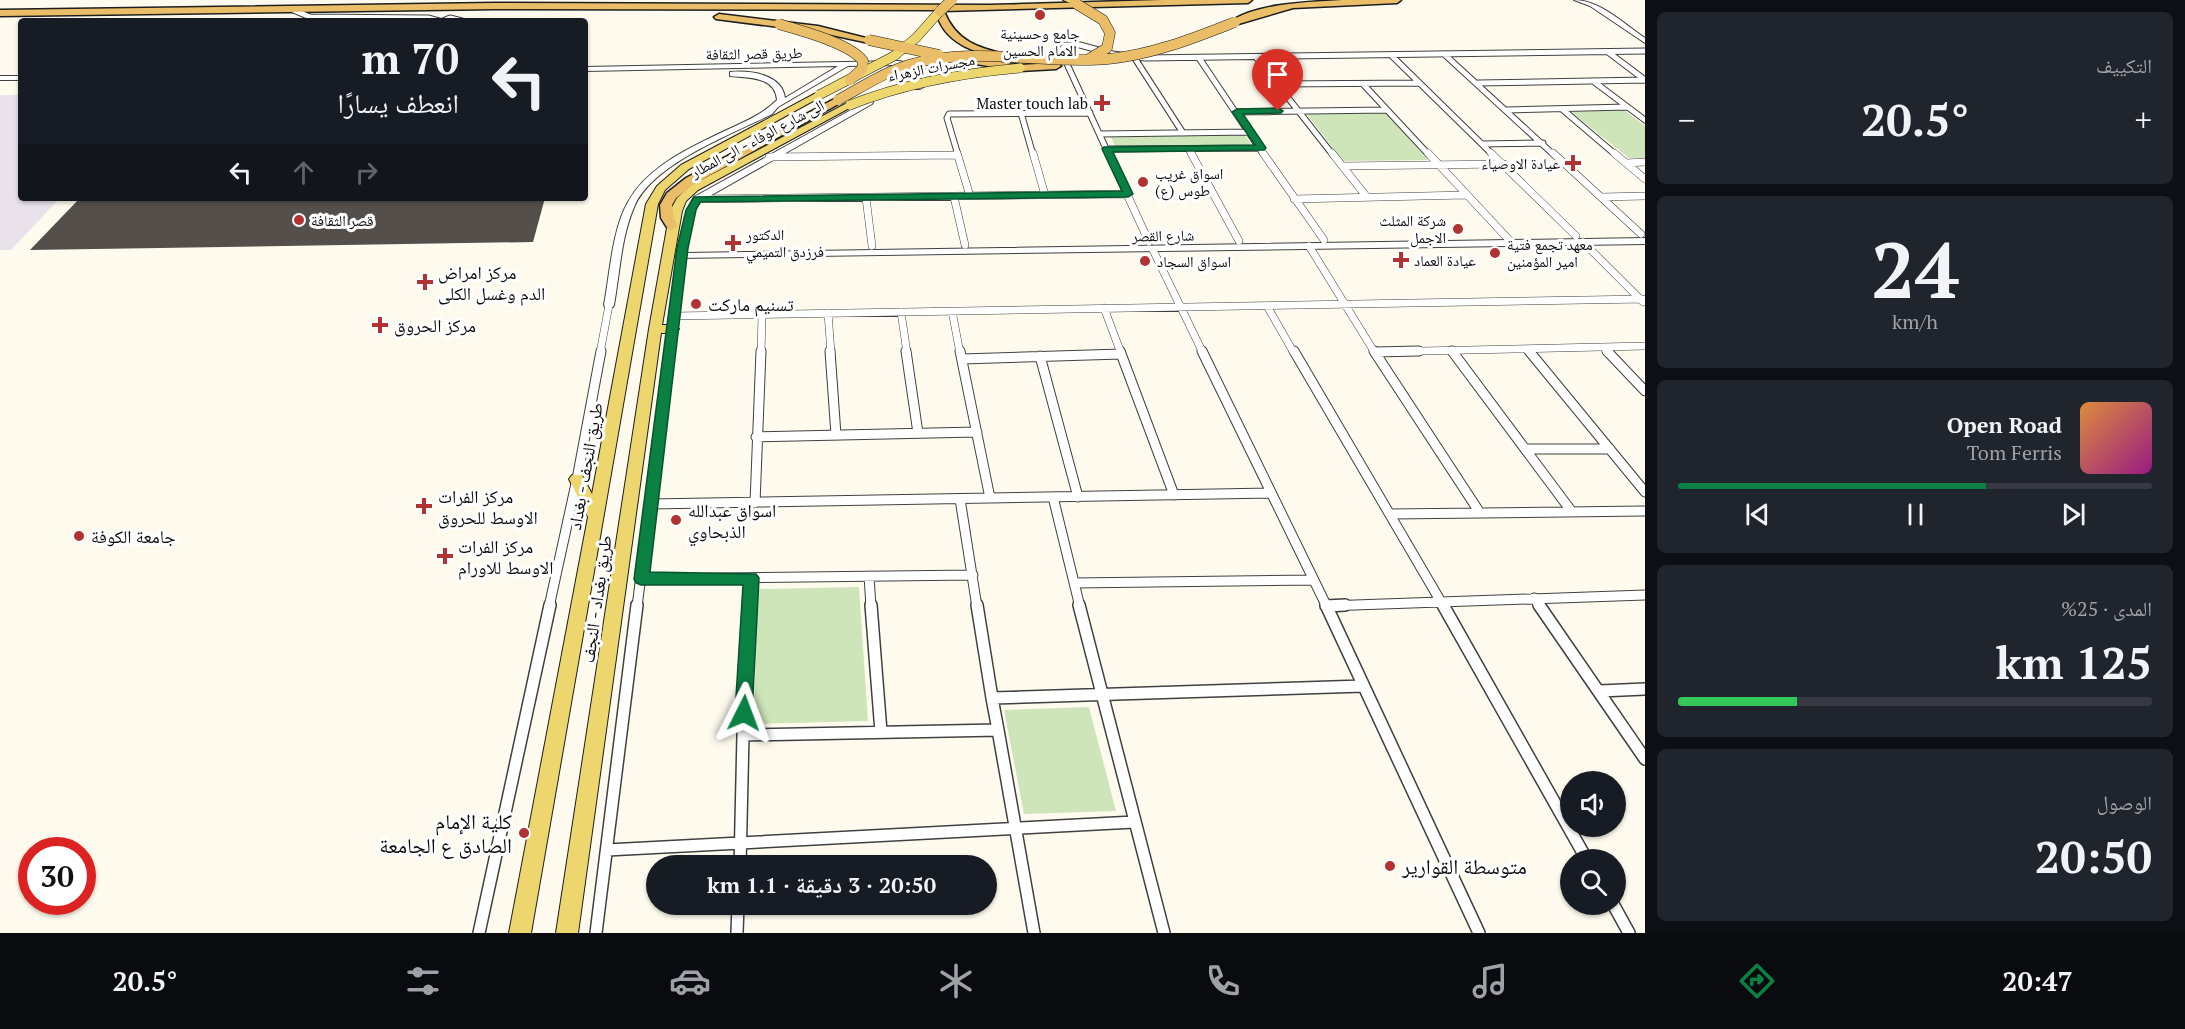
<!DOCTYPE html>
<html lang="ar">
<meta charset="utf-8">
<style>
:root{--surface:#171b24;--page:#20242c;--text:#f1f3f6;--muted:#9ea1a6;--line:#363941;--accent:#0b8043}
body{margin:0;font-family:"PT Serif","Noto Naskh Arabic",serif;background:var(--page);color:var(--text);direction:rtl;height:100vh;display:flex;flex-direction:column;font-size:22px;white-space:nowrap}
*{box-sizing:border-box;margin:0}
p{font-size:20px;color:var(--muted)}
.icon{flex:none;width:33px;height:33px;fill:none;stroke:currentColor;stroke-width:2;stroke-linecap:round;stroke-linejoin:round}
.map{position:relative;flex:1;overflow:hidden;direction:ltr}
.sheet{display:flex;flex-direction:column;gap:12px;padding:12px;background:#0d0f14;width:540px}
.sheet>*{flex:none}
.guide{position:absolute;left:18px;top:18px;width:570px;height:183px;border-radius:6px;box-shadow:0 2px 4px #0004;direction:rtl;background:#171b24;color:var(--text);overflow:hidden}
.buttons{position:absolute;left:1560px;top:771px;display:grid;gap:12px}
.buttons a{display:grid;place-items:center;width:66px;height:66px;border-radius:50%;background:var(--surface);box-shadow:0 2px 4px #0004;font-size:30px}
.speed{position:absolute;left:18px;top:837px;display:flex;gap:12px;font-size:30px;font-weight:700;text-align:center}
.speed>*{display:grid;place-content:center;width:78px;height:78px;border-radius:50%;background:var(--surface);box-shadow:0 2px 4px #0004;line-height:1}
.speed .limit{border:9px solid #d22;background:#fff;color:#111}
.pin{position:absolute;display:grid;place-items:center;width:51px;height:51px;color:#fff;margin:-62px -26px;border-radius:50% 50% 50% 0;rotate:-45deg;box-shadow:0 0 6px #0007}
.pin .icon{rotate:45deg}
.me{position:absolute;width:66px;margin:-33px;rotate:3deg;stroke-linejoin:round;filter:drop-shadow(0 0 4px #0008)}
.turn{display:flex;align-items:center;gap:21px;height:126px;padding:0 30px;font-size:27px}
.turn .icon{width:78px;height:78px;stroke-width:2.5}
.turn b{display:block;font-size:42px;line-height:51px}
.lanes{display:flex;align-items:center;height:57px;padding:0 30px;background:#0003;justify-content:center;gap:30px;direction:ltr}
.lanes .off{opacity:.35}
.big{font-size:45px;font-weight:700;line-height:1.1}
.sheet .widget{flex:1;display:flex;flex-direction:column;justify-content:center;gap:9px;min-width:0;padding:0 21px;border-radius:9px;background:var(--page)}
.sheet .dial{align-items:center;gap:0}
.dial b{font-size:78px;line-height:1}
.song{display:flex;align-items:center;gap:18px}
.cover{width:72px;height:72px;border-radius:9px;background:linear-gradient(135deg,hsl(30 70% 55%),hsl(310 70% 35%))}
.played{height:6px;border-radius:3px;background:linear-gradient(90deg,var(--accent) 65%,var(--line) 65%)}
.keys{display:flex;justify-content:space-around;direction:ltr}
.heat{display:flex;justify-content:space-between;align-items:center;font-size:33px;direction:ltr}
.charge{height:9px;border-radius:4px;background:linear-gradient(90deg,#34c759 25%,var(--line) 0)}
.trip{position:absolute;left:646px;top:855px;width:351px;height:60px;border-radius:30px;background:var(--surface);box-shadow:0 2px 4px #0004;font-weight:700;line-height:60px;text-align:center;direction:rtl}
.tab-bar{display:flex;height:96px;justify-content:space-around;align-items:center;background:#090b0e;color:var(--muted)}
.tab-bar .icon{width:42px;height:42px}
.tab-bar .on{color:var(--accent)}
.tab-bar b{font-size:27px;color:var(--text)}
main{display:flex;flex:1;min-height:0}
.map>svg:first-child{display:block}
</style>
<main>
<section class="sheet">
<div class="widget"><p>التكييف</p>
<div class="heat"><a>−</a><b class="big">20.5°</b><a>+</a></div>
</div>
<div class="widget dial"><b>24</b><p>km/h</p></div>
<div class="widget">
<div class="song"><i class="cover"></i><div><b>Open Road</b><p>Tom Ferris</p></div></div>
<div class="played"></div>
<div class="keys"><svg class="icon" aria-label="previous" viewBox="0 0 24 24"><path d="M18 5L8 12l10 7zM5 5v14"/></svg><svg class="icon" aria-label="pause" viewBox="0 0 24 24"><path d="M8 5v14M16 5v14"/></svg><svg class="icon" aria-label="next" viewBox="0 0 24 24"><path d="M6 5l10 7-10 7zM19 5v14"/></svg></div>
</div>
<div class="widget"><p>المدى · 25%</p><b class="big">125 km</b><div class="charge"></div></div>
<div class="widget"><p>الوصول</p><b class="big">20:50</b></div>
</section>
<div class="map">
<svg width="1645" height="933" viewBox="0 0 1645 933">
<rect width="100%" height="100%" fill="#fefbee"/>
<path fill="#eae2eb" d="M0,95H21V198H60L11,250H0Z"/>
<path fill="#cee5ba" d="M1624,110L1645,126V158H1629L1571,112Z
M1385,112L1428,160L1343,161L1306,113Z
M1244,134L1251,144L1115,147L1111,137Z
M859,587L868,721L754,724L757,589Z
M1089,707L1116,811L1024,814L1004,710Z"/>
<path fill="#544f4a" d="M80,198H545L533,242L30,250Z"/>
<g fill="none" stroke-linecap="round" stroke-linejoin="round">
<g stroke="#404040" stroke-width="7">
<path id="minor-far3" d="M291,9L310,17L428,18L439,21
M443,21L450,18L462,21
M1608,52L1645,80
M1444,54L1554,155
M1391,55L1493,155
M1134,57L1183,133
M1256,57L1333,155
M1199,58L1264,155
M1593,81L1645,120
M1478,83L1645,80
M1278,84L1419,83
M1363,84L1429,155
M1562,109L1616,155
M1507,110L1627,107
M1237,112L1387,110
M1021,113L1033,155
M1100,134L1250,132
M1483,144L1543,143
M1107,149L1261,148
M1189,150L1192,155
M958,155L947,118L949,114L1090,113
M1109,155L1061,51L1065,45H1080L1113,54L1145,58L1645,51"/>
</g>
<g stroke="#404040" stroke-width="8">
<path id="minor-far2" d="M957,153L970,196
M1033,153L1045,195
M1108,153L1149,242
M1191,153L1239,241
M1263,153L1324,240
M1332,153L1366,196
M1428,153L1512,243
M1491,153L1576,236
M1553,153L1641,234
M1614,153L1645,179
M769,157L957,155
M1626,163L1645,162
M1343,166L1504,164
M954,197L965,245
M1601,197L1645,196
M866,198L872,246
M697,199L1128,194
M1294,199L1466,195
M1583,242L1643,302
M1309,246L1375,353
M1153,250L1203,353
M1267,306L1294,353
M1104,308L1121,353
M952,311L960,353
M901,312L907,353
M828,313L831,353
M674,316L1645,299
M1604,348L1608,353
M1527,349L1530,353
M1375,352L1645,346
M600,353L609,305
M669,353L681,256
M761,353L762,315"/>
</g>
<g stroke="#404040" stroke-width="11">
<path id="minor-far1" d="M830,351L836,435
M906,351L918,433
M960,351L990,498
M1120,351L1174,495
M1202,351L1327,607
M1294,351L1444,607
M1374,351L1480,513
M1452,351L1572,512
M1529,351L1645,492
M1607,351L1645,391
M1375,352L1419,351
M1040,356L1078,497
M962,359L1121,354
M756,437L977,432
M1525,449H1610
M1053,497L1080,607
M960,499L977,607
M755,503L761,351
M651,504L1271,493
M1390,514L1645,511
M869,576L871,607
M641,579L973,575
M1074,583L1314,580
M1534,598L1540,607
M1326,606L1645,595
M549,607L577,479L601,351
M637,607L669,351
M750,607L751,578"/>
</g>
<g stroke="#404040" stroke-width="14">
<path id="minor" d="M871,605L881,732
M977,605L992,698
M1079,605L1164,933
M1326,605L1479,933
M1443,605L1587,860
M1539,605L1645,759
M1326,606L1345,605
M1600,691L1645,689
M998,730L1034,933
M743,735L998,730L992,698L1363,686
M607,850L1134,822
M740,866L743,735L750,605
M1613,904L1629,933
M479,933L550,605
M596,933L637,605
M737,933L738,904"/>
</g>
<g stroke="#404040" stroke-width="2">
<path id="tertiary" d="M1574,0C1600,0 1624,24 1645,38V43L1590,6Z
M899,61L922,66L930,75L929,84L920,89H914V85L922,81V75L916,70L899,65L848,66L778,107L772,114C732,134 654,163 635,205C621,236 620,272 614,305L613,307H605L604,305C610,273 612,230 628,202C645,171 679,153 710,138C733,126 759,118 777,100C775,76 748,78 730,76V72C750,70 782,74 785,98L838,66L585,71V67Z
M0,76H21V80H0Z
M869,100L873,102L872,104L701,201L695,210L686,253L1645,238V244L678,258L676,256L687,210L694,197Z"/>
</g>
<g stroke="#1e1e1e" stroke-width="2">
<path id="primary" d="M1063,0H1074L1079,3L1075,5Z
M816,93L824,95L689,169L665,190L658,204L531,933H509L588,517L569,479L572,475H582L592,494L646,204L657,186L681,165Z
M847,103L855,105L698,190L686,201L682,211L662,325H673L679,329L673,333H661L578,933H556L649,329L670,211L677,198L690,186Z"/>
</g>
<g stroke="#1e1e1e" stroke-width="3">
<path id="trunk" d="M1162,0H1252L1248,3L944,11C956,42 979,48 1009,55L1011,57L1006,60C977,53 942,44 936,10L495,9L0,16V10L495,3L989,5Z
M1342,0H1401L1397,3L1293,8L1235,25L1230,22C1256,3 1310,2 1342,0Z
M719,14L818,26L874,40L869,43L818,32L716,19L714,17Z
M966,57L1020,65L1056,63L1061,66L1056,69L1020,71L963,62V58Z
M838,97L842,98V102L694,184L676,198L672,205L674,218L678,226L672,230L668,229L661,218L660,205L667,193L686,178Z"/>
</g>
<use href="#minor-far3" stroke="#fff" stroke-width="5"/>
<use href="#minor-far2" stroke="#fff" stroke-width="7"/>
<use href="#minor-far1" stroke="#fff" stroke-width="9"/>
<use href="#minor" stroke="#fff" stroke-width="11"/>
<use href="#tertiary" fill="#fff" fill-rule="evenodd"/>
<use href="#primary" fill="#edd66e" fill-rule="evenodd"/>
<use href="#trunk" fill="#eabe68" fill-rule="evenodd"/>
<g stroke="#1e1e1e" stroke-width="10" stroke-linecap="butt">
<path id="primary-bridge" d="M819,95L894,56L916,38L940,11
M850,105C905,83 961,73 1020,68"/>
</g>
<g stroke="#1e1e1e" stroke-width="11" stroke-linecap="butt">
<path id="trunk-bridge" d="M1075,3L1103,20L1110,33L1107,48L1089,59
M940,11L952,0
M779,24C801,31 850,43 863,61L862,69L850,80
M869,40L939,55
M838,100C862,87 886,71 912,64C976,46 1043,65 1108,59C1152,55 1194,38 1235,22"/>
</g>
<use href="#primary-bridge" stroke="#edd66e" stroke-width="9"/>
<use href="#trunk-bridge" stroke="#eabe68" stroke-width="10"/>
</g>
<path fill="#0b8043" stroke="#07532c" stroke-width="1.5" d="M1278,108L1283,111L1281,113L1243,114L1266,148L1264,150L1113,152L1133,194L1128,197L700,202L696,210L688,248L650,572L756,574L759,578L752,713L750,718L744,721L738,718L735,713L743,585H641L636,583L634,579L677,248L686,210L694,197L1122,191L1102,149L1104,147L1255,145L1232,112L1237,109Z"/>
<g fill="#b13231" stroke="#fff" stroke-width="2">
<circle cx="1040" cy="15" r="6"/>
<path d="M1099 94h6v6h6v6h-6v6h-6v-6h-6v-6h6z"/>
<path d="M1570 154h6v6h6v6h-6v6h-6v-6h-6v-6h6z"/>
<circle cx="1143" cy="182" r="6"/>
<circle cx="299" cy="220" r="6"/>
<circle cx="1458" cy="229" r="6"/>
<path d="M730 234h6v6h6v6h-6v6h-6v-6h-6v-6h6z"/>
<circle cx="1495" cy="253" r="6"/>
<path d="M1398 251h6v6h6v6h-6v6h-6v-6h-6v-6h6z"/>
<circle cx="1145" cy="261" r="6"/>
<path d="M422 273h6v6h6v6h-6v6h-6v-6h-6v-6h6z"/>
<circle cx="696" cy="304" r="6"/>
<path d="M377 316h6v6h6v6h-6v6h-6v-6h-6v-6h6z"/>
<path d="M421 497h6v6h6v6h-6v6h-6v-6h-6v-6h6z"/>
<circle cx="676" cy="520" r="6"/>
<circle cx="79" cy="536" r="6"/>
<path d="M442 547h6v6h6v6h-6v6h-6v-6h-6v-6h6z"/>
<circle cx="524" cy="833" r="6"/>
<circle cx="1390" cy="866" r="6"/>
</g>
<g text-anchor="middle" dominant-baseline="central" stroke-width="6" stroke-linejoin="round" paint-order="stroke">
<g font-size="15" fill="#0d0d0d" stroke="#fff" text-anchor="start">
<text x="1040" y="33" text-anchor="middle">جامع وحسينية<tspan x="1040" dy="17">الامام الحسين</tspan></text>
<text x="1088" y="103" text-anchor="end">Master touch lab</text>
<text x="1560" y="163" text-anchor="end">عيادة الاوصياء</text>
<text x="1155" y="173">اسواق غريب<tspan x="1155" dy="17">طوس (ع)</tspan></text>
<text x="311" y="220">قصر الثقافة</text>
<text x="1446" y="220" text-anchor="end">شركة المثلث<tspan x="1446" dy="17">الاجمل</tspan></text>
<text x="746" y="234">الدكتور<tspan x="746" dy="17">فرزدق التميمي</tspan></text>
<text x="1507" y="244">معهد تجمع فتية<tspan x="1507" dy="17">امير المؤمنين</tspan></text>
<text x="1414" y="260">عيادة العماد</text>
<text x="1157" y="261">اسواق السجاد</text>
</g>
<g font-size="15" fill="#0d0d0d" stroke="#fff">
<text transform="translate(754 53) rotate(-1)">طريق قصر الثقافة</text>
<text transform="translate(931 67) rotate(-11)">مجسرات الزهراء</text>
<text transform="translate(757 138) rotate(-28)">الى شارع الوفاء - الى المطار</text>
<text transform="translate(1163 235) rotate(-1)">شارع القصر</text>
</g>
<g font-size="18" fill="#0d0d0d" stroke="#fff" text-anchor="start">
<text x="438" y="272">مركز امراض<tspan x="438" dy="21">الدم وغسل الكلى</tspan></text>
<text x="708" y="304">تسنيم ماركت</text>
<text x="394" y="325">مركز الحروق</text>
<text x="438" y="496">مركز الفرات<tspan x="438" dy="21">الاوسط للحروق</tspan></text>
<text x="688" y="510">اسواق عبدالله<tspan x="688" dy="21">الذبحاوي</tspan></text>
<text x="91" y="536">جامعة الكوفة</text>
<text x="458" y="546">مركز الفرات<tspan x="458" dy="21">الاوسط للاورام</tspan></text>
</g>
<g font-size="18" fill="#0d0d0d" stroke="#fff">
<text transform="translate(585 466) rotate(-80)">طريق النجف - بغداد</text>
<text transform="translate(596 599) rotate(-82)">طريق بغداد - النجف</text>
</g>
<g font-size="21" fill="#0d0d0d" stroke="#fff" text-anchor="end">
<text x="512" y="821">كلية الإمام<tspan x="512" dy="24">الصادق ع الجامعة</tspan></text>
<text x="1402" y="866" text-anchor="start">متوسطة القوارير</text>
</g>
</g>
</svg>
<div class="buttons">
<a><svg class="icon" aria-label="sound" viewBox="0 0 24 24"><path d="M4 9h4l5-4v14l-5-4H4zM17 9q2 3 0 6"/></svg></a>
<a><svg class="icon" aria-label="search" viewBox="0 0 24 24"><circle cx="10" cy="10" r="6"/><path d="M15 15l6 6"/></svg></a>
</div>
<div class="speed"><div class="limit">30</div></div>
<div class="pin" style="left:1278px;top:111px;background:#d93025"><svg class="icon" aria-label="arrive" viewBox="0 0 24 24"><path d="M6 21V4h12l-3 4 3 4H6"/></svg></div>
<svg class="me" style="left:744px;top:713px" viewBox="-20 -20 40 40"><path d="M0-17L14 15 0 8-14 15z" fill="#0b8043" stroke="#fff" stroke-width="4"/></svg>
<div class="trip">20:50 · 3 دقيقة · 1.1 km</div>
<div class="guide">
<div class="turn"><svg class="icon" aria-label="left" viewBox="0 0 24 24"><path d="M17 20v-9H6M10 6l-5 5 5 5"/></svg><div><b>70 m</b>انعطف يسارًا</div></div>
<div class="lanes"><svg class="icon" aria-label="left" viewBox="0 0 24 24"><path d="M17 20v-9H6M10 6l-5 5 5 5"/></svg><svg class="icon off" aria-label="ahead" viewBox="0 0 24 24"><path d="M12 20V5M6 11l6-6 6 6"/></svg><svg class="icon off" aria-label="right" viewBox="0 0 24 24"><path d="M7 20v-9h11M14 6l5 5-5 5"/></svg></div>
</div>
</div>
</main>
<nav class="tab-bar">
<b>20:47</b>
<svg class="icon on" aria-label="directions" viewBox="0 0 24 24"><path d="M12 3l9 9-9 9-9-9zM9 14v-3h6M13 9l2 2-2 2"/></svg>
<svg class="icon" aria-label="music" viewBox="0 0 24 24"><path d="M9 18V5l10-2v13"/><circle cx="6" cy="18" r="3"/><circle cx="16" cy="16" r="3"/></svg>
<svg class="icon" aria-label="phone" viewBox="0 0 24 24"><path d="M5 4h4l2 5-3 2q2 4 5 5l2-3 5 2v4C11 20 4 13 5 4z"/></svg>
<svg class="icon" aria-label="climate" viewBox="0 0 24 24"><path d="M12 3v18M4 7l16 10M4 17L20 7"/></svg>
<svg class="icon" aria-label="car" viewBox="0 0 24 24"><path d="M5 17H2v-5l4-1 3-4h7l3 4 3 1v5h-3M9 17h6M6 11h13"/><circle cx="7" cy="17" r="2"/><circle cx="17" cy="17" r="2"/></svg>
<svg class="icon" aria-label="filters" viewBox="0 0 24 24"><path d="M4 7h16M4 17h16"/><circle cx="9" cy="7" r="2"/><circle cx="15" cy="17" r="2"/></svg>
<b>20.5°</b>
</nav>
